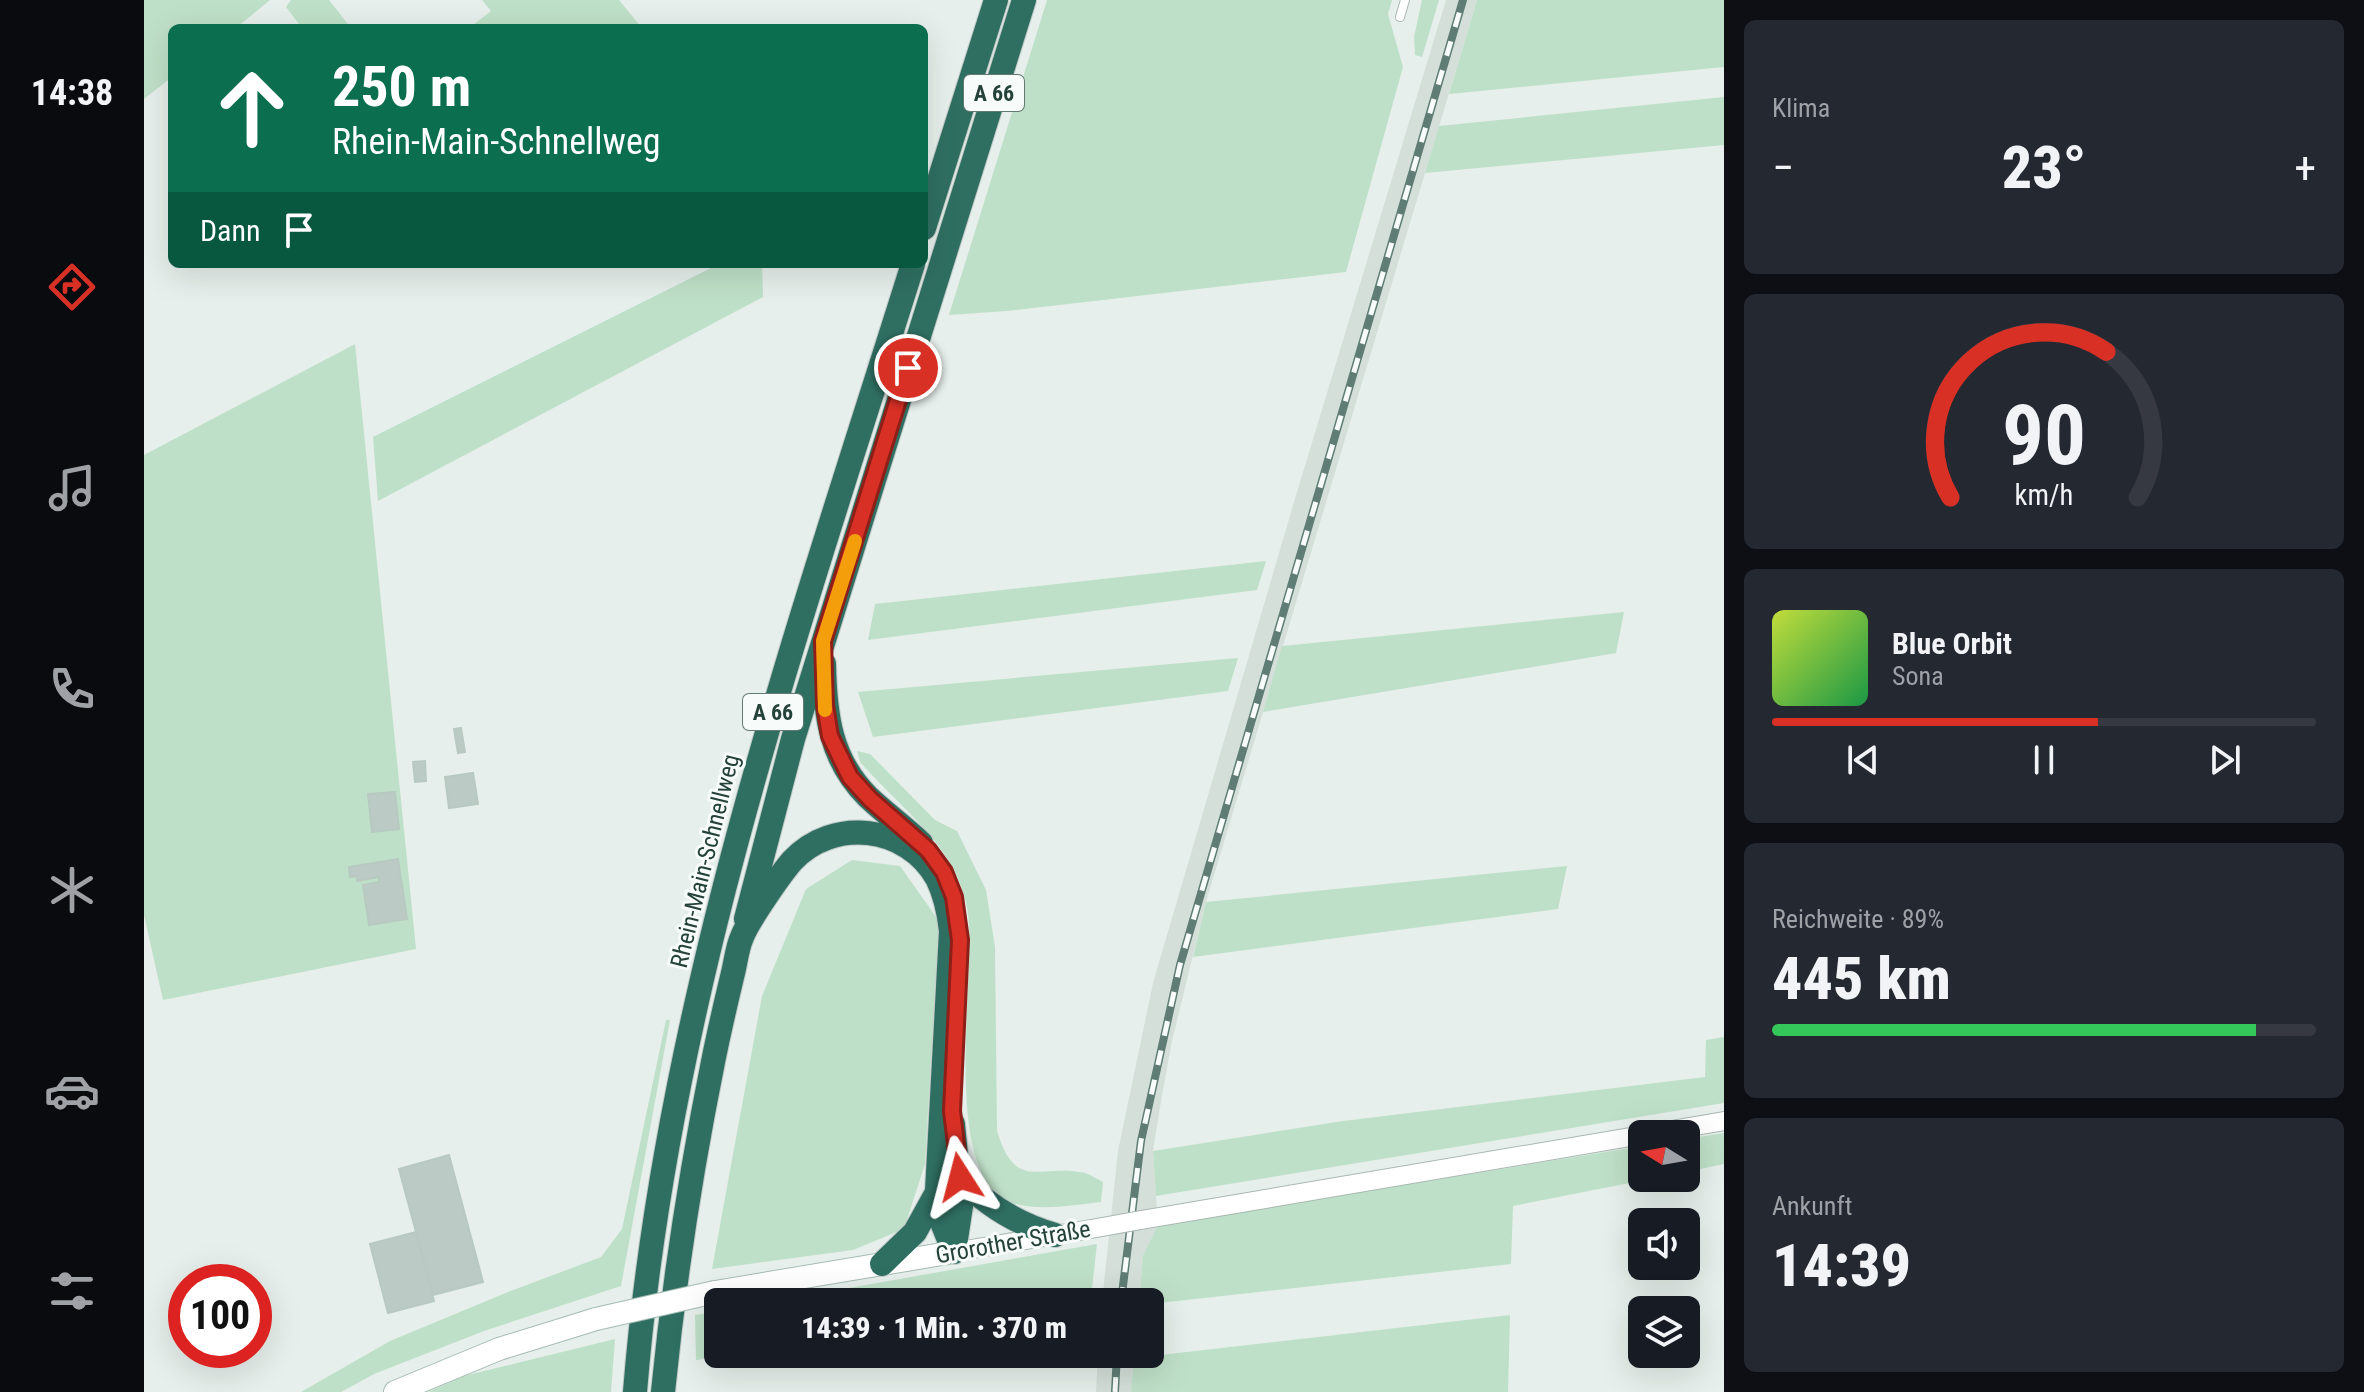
<!DOCTYPE html>
<html lang="de">
<meta charset="utf-8">
<style>
:root{--surface:#171b24;--page:#242831;--text:#f1f3f6;--muted:#9ea1a6;--line:#363941;--accent:#d93025}
body{margin:0;font-family:"Roboto Condensed",sans-serif;background:var(--page);color:var(--text);height:100vh;display:flex;flex-direction:column;font-size:30px;white-space:nowrap}
*{box-sizing:border-box;margin:0}
p{font-size:26px;color:var(--muted)}
.icon{flex:none;width:44px;height:44px;fill:none;stroke:currentColor;stroke-width:2;stroke-linecap:round;stroke-linejoin:round}
.map{position:relative;flex:1;overflow:hidden}
.sheet{display:flex;flex-direction:column;gap:20px;padding:20px;background:#0d0f14;width:640px}
.sheet>*{flex:none}
.top-card{position:absolute;left:24px;top:24px;width:760px;height:244px;border-radius:12px;box-shadow:0 8px 32px #0002;background:#0b6e4f;color:#fff;overflow:hidden}
.needle{width:52px;rotate:281deg}
.buttons{position:absolute;left:1484px;top:1120px;display:grid;gap:16px}
.buttons a{display:grid;place-items:center;width:72px;height:72px;border-radius:12px;background:var(--surface);box-shadow:0 8px 32px #0002;font-size:40px}
.speed{position:absolute;left:24px;top:1264px;display:flex;gap:16px;font-size:40px;font-weight:700;text-align:center}
.speed>*{display:grid;place-content:center;width:104px;height:104px;border-radius:50%;background:var(--surface);box-shadow:0 8px 32px #0002;line-height:1}
.speed .limit{border:12px solid #d22;background:#fff;color:#111}
.pin{position:absolute;display:grid;place-items:center;width:68px;height:68px;color:#fff;margin:-34px;border:4px solid #fff;border-radius:50%;box-shadow:0 2px 8px #0007}
.me{position:absolute;width:88px;margin:-44px;rotate:351deg;stroke-linejoin:round;filter:drop-shadow(0 0 6px #0008)}
.turn{display:flex;align-items:center;gap:28px;height:168px;padding:0 32px;font-size:36px}
.turn .icon{width:104px;height:104px;stroke-width:2.5}
.turn b{display:block;font-size:56px;line-height:68px}
.then{display:flex;align-items:center;height:76px;padding:0 32px;background:#0003;gap:16px;font-size:30px}
.big{font-size:60px;font-weight:800;line-height:1.1}
.sheet .card{flex:1;display:flex;flex-direction:column;justify-content:center;gap:12px;min-width:0;padding:0 28px;border-radius:12px;background:var(--page)}
.sheet .dial{align-items:center;gap:0}
.dial svg{height:208px;overflow:visible;fill:none;stroke:var(--line);stroke-width:7;stroke-linecap:round;text-anchor:middle}
.dial text{fill:var(--text);stroke:none}
.song{display:flex;align-items:center;gap:24px}
.cover{width:96px;height:96px;border-radius:12px;background:linear-gradient(135deg,hsl(70 70% 55%),hsl(140 70% 35%))}
.played{height:8px;border-radius:4px;background:linear-gradient(90deg,var(--accent) 60%,var(--line) 60%)}
.keys{display:flex;justify-content:space-around;direction:ltr}
.heat{display:flex;justify-content:space-between;align-items:center;font-size:44px;direction:ltr}
.charge{height:12px;border-radius:6px;background:linear-gradient(90deg,#34c759 89%,var(--line) 0)}
.trip{position:absolute;left:560px;top:1288px;width:460px;height:80px;border-radius:12px;background:var(--surface);box-shadow:0 8px 32px #0002;font-weight:800;line-height:80px;text-align:center}
main{display:flex;flex:1;min-height:0}
.menu{display:flex;flex-direction:column;width:144px;justify-content:space-around;align-items:center;background:#090b0e;color:var(--muted)}
.menu .icon{width:56px;height:56px}
.menu .on{color:var(--accent)}
.menu b{font-size:36px;color:var(--text)}
.map>svg:first-child{display:block}
</style>
<main>
<nav class="menu">
<b>14:38</b>
<svg class="icon on" aria-label="directions" viewBox="0 0 24 24"><path d="M12 3l9 9-9 9-9-9zM9 14v-3h6M13 9l2 2-2 2"/></svg>
<svg class="icon" aria-label="music" viewBox="0 0 24 24"><path d="M9 18V5l10-2v13"/><circle cx="6" cy="18" r="3"/><circle cx="16" cy="16" r="3"/></svg>
<svg class="icon" aria-label="phone" viewBox="0 0 24 24"><path d="M5 4h4l2 5-3 2q2 4 5 5l2-3 5 2v4C11 20 4 13 5 4z"/></svg>
<svg class="icon" aria-label="climate" viewBox="0 0 24 24"><path d="M12 3v18M4 7l16 10M4 17L20 7"/></svg>
<svg class="icon" aria-label="car" viewBox="0 0 24 24"><path d="M5 17H2v-5l4-1 3-4h7l3 4 3 1v5h-3M9 17h6M6 11h13"/><circle cx="7" cy="17" r="2"/><circle cx="17" cy="17" r="2"/></svg>
<svg class="icon" aria-label="filters" viewBox="0 0 24 24"><path d="M4 7h16M4 17h16"/><circle cx="9" cy="7" r="2"/><circle cx="15" cy="17" r="2"/></svg>
</nav>
<div class="map">
<svg width="1580" height="1392" viewBox="0 0 1580 1392">
<rect width="100%" height="100%" fill="#e6efeb"/>
<path fill="#d4dfda" d="M1302,0H1333L1062,902L1028,1041L1017,1101L1009,1151L1014,1225L999,1255L995,1302H958L974,1151L1009,983L1150,502Z
M954,1354H991L987,1392H952Z"/>
<path fill="#bfe0c8" d="M0,0H126L92,28H28V77L0,99Z
M147,0H185L207,28H158L142,7Z
M338,0H475L498,28H325L347,11Z
M903,0H1248L1244,14L1259,67L1202,272L863,311L805,315Z
M1278,0H1295L1278,57L1271,55L1270,37Z
M1333,0H1580V67L1305,94Z
M1580,97V145L1281,173L1295,126Z
M575,264H618L619,297L234,501L229,437Z
M211,344L272,949L19,1000L0,915V455Z
M1122,561L1113,590L724,640L731,604Z
M1480,612L1472,653L1119,712L1138,646Z
M1094,658L1084,691L729,737L714,692Z
M713,751L726,754L791,820L813,831L842,890L851,947L853,1131C872,1193 895,1163 941,1173C947,1175 953,1179 959,1182L957,1202C929,1205 899,1211 872,1204C791,1183 835,968 823,907C810,844 756,808 716,762Z
M708,860L756,866L795,921L781,1164L760,1229L709,1250L568,1269L618,996L662,889Z
M1423,866L1414,909L1049,957L1062,902Z
M522,1020H526L477,1286L340,1331L230,1374L197,1392H157L246,1341L364,1292L457,1257L478,1229Z
M1580,1037V1103L1012,1196L1009,1151L1199,1121L1561,1077L1562,1040Z
M1580,1133V1164L1542,1172V1139Z
M1498,1146V1178H1511L1369,1206L1367,1264L1006,1304L995,1302L999,1255L1014,1225Z
M953,1244L947,1297L915,1302H626Z
M574,1311V1354H588L552,1360L551,1315Z
M1366,1315L1364,1392H987L990,1358Z
M471,1339L467,1392H284L320,1376Z"/>
<path fill="#bbcac4" stroke="#b8c9c2" stroke-width="2" d="M317,728L321,752L314,753L310,729Z
M281,761L282,781L271,782L269,762Z
M329,773L334,804L305,808L301,777Z
M251,792L255,829L228,832L224,794Z
M254,859L263,919L225,925L219,885L235,882V877L213,881V876L206,877L205,867Z
M305,1155L339,1282L289,1295L255,1169Z
M272,1232L290,1301L244,1313L226,1244Z"/>
<g fill="none" stroke-linecap="round" stroke-linejoin="round">
<g stroke="#a8b8b2" stroke-width="10">
<path id="service" d="M1256,17L1261,0"/>
</g>
<g stroke="#a8b8b2" stroke-width="20">
<path id="tertiary" d="M1504,1134L1580,1121
M997,1220L1498,1135
M810,1252L947,1229"/>
</g>
<g stroke="#a4bbb3" stroke-width="24">
<path id="secondary" d="M571,1292L810,1252
M251,1392L355,1349L452,1319"/>
</g>
<g stroke="#c2cac8" stroke-width="26">
<path id="motorway" d="M780,228L852,0
M680,664C681,715 686,759 724,797C741,813 760,827 777,843
M602,919L649,739L880,0
M809,1124L817,1206L810,1252
M816,1177C843,1206 873,1224 911,1235
M738,1264L771,1232L792,1194
M491,1392C522,1004 653,633 769,264
M519,1392C530,1281 547,1171 569,1062C575,1032 582,1002 589,973C592,961 593,948 598,937C604,921 636,875 648,861C689,817 763,825 793,878C801,894 805,913 807,931L793,1191L795,1215L810,1252"/>
</g>
<use href="#service" stroke="#fff" stroke-width="8"/>
<use href="#tertiary" stroke="#fff" stroke-width="18"/>
<use href="#secondary" stroke="#fff" stroke-width="22"/>
<use href="#motorway" stroke="#2f6f62" stroke-width="24"/>
<g stroke="#5f7d75" stroke-width="8">
<path id="rail" d="M977,1302L997,1141L1036,965L1319,0
M971,1392L973,1354"/>
</g>
<use href="#rail" stroke="#f7fbf9" stroke-width="5" stroke-dasharray="15" stroke-linecap="butt"/>
<g stroke="#a8b8b2" stroke-width="20" stroke-linecap="butt">
<path id="tertiary-bridge" d="M947,1229L997,1220"/>
</g>
<g stroke="#a4bbb3" stroke-width="24" stroke-linecap="butt">
<path id="secondary-bridge" d="M452,1319L571,1292"/>
</g>
<use href="#tertiary-bridge" stroke="#fff" stroke-width="18"/>
<use href="#secondary-bridge" stroke="#fff" stroke-width="22"/>
</g>
<g fill="none" stroke-linecap="round" stroke-linejoin="round">
<g stroke="#8d1f18" stroke-width="20">
<path id="route" d="M764,368L679,641L681,705L686,736L706,777L726,799L784,850L800,872L810,897L816,940L808,1111L816,1177"/>
</g>
<use href="#route" stroke="#d93025" stroke-width="14"/>
<path stroke="#f59e0b" stroke-width="14" d="M681,710L679,641L711,541"/>
</g>
<g text-anchor="middle" dominant-baseline="central" stroke-width="6" stroke-linejoin="round" paint-order="stroke">
<g fill="#f7fbf9" stroke="#637a73" stroke-width="2">
<rect x="820" y="75" width="60" height="36" rx="6"/>
<rect x="599" y="694" width="60" height="36" rx="6"/>
</g>
<g font-size="22" font-weight="bold" fill="#24423a">
<text x="850" y="93">A 66</text>
<text x="629" y="712">A 66</text>
</g>
<g font-size="24" fill="#24423a" stroke="#f7fbf9">
<text transform="translate(561 861) rotate(-76)">Rhein-Main-Schnellweg</text>
<text transform="translate(869 1242) rotate(-10)">Grorother Straße</text>
</g>
</g>
</svg>
<div class="buttons">
<a><svg class="needle" viewBox="-14 -14 28 28"><path d="M0-13l5 13h-10z" fill="#e53935"/><path d="M0 13l5-13h-10z" fill="#9ea1a6"/></svg></a>
<a><svg class="icon" aria-label="sound" viewBox="0 0 24 24"><path d="M4 9h4l5-4v14l-5-4H4zM17 9q2 3 0 6"/></svg></a>
<a><svg class="icon" aria-label="layers" viewBox="0 0 24 24"><path d="M12 4l9 5-9 5-9-5zM3 14l9 5 9-5"/></svg></a>
</div>
<div class="speed"><div class="limit">100</div></div>
<div class="pin" style="left:764px;top:368px;background:#d93025"><svg class="icon" aria-label="arrive" viewBox="0 0 24 24"><path d="M6 21V4h12l-3 4 3 4H6"/></svg></div>
<svg class="me" style="left:816px;top:1177px" viewBox="-20 -20 40 40"><path d="M0-17L14 15 0 8-14 15z" fill="#d93025" stroke="#fff" stroke-width="4"/></svg>
<div class="trip">14:39 · 1 Min. · 370 m</div>
<div class="top-card">
<div class="turn"><svg class="icon" aria-label="ahead" viewBox="0 0 24 24"><path d="M12 20V5M6 11l6-6 6 6"/></svg><div><b>250 m</b>Rhein-Main-Schnellweg</div></div>
<div class="then">Dann<svg class="icon" aria-label="arrive" viewBox="0 0 24 24"><path d="M6 21V4h12l-3 4 3 4H6"/></svg></div>
</div>
</div>
<section class="sheet">
<div class="card"><p>Klima</p>
<div class="heat"><a>−</a><b class="big">23°</b><a>+</a></div>
</div>
<div class="card dial"><svg viewBox="0 0 100 80">
<path d="M14 69A42 42 0 1 1 86 69"/>
<path d="M14 69A42 42 0 0 1 74 13" stroke="#d93025"/>
<text x="50" y="56" font-size="32" font-weight="700">90</text>
<text x="50" y="72" font-size="11">km/h</text>
</svg></div>
<div class="card">
<div class="song"><i class="cover"></i><div><b>Blue Orbit</b><p>Sona</p></div></div>
<div class="played"></div>
<div class="keys"><svg class="icon" aria-label="previous" viewBox="0 0 24 24"><path d="M18 5L8 12l10 7zM5 5v14"/></svg><svg class="icon" aria-label="pause" viewBox="0 0 24 24"><path d="M8 5v14M16 5v14"/></svg><svg class="icon" aria-label="next" viewBox="0 0 24 24"><path d="M6 5l10 7-10 7zM19 5v14"/></svg></div>
</div>
<div class="card"><p>Reichweite · 89%</p><b class="big">445 km</b><div class="charge"></div></div>
<div class="card"><p>Ankunft</p><b class="big">14:39</b></div>
</section>
</main>
